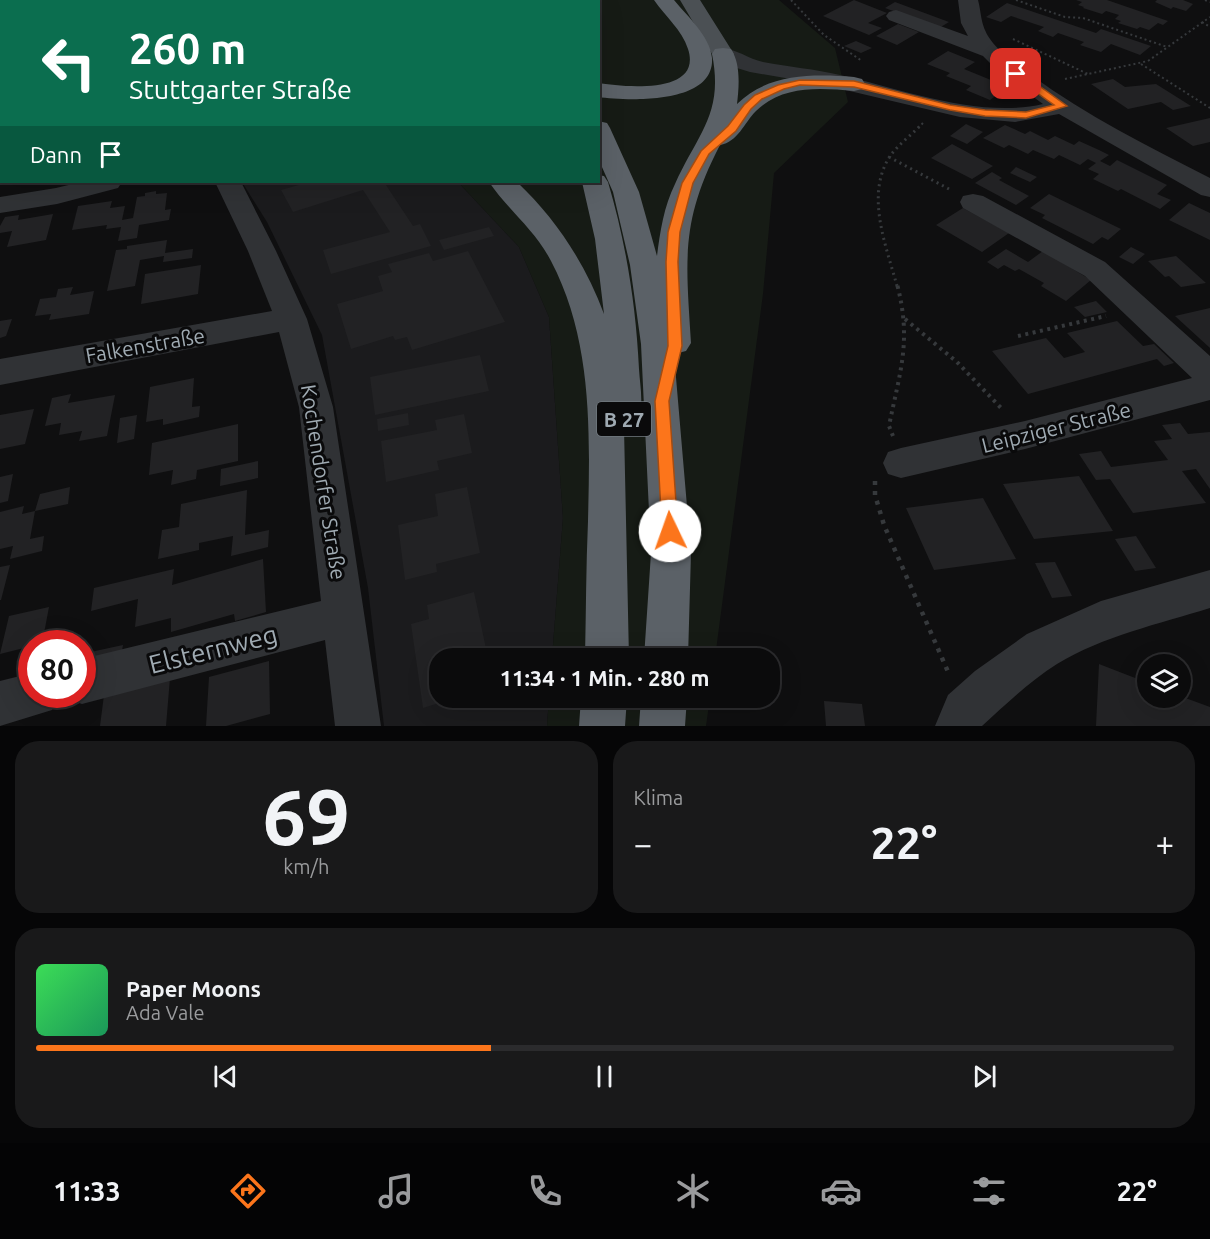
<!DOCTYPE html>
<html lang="de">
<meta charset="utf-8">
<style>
:root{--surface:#0b0b0c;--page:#19191a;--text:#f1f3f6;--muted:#9a9b9d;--line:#2b2b2d;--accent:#fc751b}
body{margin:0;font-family:Ubuntu,sans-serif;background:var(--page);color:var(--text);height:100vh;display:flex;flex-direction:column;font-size:22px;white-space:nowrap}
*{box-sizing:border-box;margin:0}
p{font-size:20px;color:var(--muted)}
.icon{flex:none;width:33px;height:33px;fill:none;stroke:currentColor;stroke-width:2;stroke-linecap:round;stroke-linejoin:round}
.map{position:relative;height:726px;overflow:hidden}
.drawer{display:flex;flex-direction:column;gap:15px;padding:15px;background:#060607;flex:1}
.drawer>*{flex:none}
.hud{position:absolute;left:0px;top:0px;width:600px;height:183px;box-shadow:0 6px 24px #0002,0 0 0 2px var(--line);background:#0b6e4f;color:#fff;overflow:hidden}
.buttons{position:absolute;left:1137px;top:654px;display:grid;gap:12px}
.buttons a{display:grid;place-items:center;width:54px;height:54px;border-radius:50%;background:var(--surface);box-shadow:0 6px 24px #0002,0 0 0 2px var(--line);font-size:30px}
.speed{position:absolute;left:18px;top:630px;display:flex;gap:12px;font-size:30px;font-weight:700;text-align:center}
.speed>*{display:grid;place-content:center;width:78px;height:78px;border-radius:50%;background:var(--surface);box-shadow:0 6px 24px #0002,0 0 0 2px var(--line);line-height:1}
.speed .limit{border:9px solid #d22;background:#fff;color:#111}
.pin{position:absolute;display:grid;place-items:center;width:51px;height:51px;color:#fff;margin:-26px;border-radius:12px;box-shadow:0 3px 9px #0006}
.me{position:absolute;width:66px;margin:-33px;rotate:357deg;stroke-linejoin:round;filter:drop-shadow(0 0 4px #0008)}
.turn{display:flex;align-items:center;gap:21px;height:126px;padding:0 30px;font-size:27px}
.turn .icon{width:78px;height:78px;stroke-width:2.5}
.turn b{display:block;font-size:42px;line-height:51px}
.then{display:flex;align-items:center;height:57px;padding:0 30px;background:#0003;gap:12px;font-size:22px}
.big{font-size:45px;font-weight:600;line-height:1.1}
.drawer .card{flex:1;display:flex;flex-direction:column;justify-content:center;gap:9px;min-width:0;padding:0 21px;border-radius:24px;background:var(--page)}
.drawer .dial{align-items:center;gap:0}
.dial b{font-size:78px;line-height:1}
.song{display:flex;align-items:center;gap:18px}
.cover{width:72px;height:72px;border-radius:9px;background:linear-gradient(135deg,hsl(130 70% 55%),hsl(150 70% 35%))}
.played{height:6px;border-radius:3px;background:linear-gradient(90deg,var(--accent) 40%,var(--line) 40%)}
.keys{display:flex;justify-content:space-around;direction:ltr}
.heat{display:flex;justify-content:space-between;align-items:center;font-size:33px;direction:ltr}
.drawer .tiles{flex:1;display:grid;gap:15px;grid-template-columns:1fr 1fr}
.card:last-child{grid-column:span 2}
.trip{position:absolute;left:429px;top:648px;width:351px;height:60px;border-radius:24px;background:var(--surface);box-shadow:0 6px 24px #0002,0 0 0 2px var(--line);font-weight:600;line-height:60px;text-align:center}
.tab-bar{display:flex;height:96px;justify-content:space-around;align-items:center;background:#040405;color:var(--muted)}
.tab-bar .icon{width:42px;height:42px}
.tab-bar .current{color:var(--accent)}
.tab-bar b{font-size:27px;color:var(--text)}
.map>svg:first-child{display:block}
</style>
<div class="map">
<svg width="1210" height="726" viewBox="0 0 1210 726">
<rect width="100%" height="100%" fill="#0f0f10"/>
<path fill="#1b1b1d" d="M87,0H339L337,2Z
M242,182H458L519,247L549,317L563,518L552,658H440V698H549L547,726H384L368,588L322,335L267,222Z"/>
<path fill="#161b15" d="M339,0H779L835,48L848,102L774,173L763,294L715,658H552L563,518L549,317L519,247L458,182H598V2H337Z
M549,698H710L706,726H547Z"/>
<path fill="#222224" d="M854,0L887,13L868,23L882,28L869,35L823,16Z
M1076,0H1107L1168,21L1163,25L1158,23L1149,30L1140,27L1137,29L1118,23L1121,21L1115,19L1119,15L1106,11L1102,14L1083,8L1084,7L1078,5L1082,2Z
M1157,0H1183L1193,4L1186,11L1173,7L1171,9L1155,2Z
M895,2L949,22L939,28L885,8Z
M1007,3L1096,33L1101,29L1151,46L1140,55L1111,44L1101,52L1080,45L1084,42L1058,33L1053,37L1038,31L1044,27L1011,16L1001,22L986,17Z
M898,24L919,32L897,45L876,36Z
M856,41L872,48L861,53L844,46Z
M948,51L975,62L964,69L1008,87L990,100L966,90L971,86L946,76L950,73L927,64Z
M1113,79L1125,87L1156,84L1191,106L1173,110L1161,102L1128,109L1091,84Z
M1210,118V142L1193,146L1166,128Z
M966,124L983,132L967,144L950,136Z
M1005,125L1025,134L1030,131L1048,140L1055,136L1074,145L1079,141L1099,150L1109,155L1100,161L1110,166L1117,160L1167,185L1157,194L1171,200L1160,209L1121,189L1118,191L1093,179L1099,174L1088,169L1096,163L1088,159L1080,165L1059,155L1054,159L1033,150L1028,154L1009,145L1004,148L983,138Z
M952,144L993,166L972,179L931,158Z
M1016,167L1037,177L1030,182L1010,173Z
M992,172L1002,178L999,180L1029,196L1016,205L975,183Z
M309,182H384L413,226L420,224L431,246L331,274L323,250L390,232L363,190L293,212L281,190Z
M156,191V194L167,193L165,210L171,209L169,220L139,225L137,238L118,241L121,227L106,229L107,225L72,230L78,206L112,201L110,208L125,206L122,220L133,218L137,197L145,196V193Z
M1049,194L1121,229L1108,240L1102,237L1093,244L1042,218L1045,215L1030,208Z
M1189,203L1210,213V240L1169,220Z
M963,208L1009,233L982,252L936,225Z
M53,214L46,240L7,247L12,231L0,233V226L5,217L19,215L18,220Z
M489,227L494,236L444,250L439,240Z
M167,240L165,253L193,249L192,258L163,262L164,256L140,260L135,286L107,291L116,250L127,249V246Z
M1131,247L1145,254L1133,264L1119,257Z
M1006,249L1028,262L1043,251L1091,280L1066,301L1041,286L1044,283L1019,269L1015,271L1004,265L998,269L987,262Z
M468,251L505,322L412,350L407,337L395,340L393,336L351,349L337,304L383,291L378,276L392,272L388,264L429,253L433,261Z
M1176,256L1206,283L1181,287L1169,276L1165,277L1148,261Z
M201,265L198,294L141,304L145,274Z
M73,287L70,295L94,291L89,314L49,320L51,314L35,316L40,299L56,297L58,289Z
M1096,301L1107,312L1085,317L1074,307Z
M1210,308V348L1175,316Z
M12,319L6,336L0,338V321Z
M1117,321L1143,346L1154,344L1174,363L1164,366L1157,359L1028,394L992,351L1046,338L1064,358L1085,352L1067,333Z
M480,355L489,391L375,415L370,377Z
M194,378L192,407L200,406L199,417L163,425V419L146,422L150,387Z
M71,394L68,403L115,395L107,436L79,441L82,431L59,435L61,423L45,426L52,398Z
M34,409L25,444L0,449V415Z
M408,413L409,425L378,431L377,419Z
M464,414L472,453L437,461L439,470L386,482L381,441L437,430L435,420Z
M137,415L134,439L117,443L120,418Z
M1180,423L1188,434L1210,432V489L1196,469L1182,471L1206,503L1133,513L1110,479L1096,480L1079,454L1101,451L1111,467L1168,460L1154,441L1172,439L1162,425Z
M238,424V461L197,470L196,479L171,485L173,470L149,475L152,443Z
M258,461V478L220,486L221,469Z
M13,474L8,501L0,503V477Z
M1079,476L1113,531L1034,539L1003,484Z
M70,487L68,504L35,511L40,494Z
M467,487L480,553L436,564L437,572L405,580L398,525L438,516L435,494Z
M247,490L245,535L269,530L268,547L231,556L233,536L199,543V550L158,559L162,530L179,527L181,504Z
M983,498L1016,559L934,570L906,508Z
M24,506L22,514L35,511L30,539L44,536L42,551L10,559L13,546L0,549V512Z
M1136,536L1156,568L1135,571L1115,539Z
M263,559L266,612L235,621L234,614L171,632V618L135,627L138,599L91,611L94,588L174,569L172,585Z
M1055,562L1072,596L1052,598L1035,563Z
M10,565L1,600H0V567Z
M474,592L488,658H440V698H455L423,708L411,624L429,619L427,605Z
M49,607L42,644H32V646L0,654L9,616Z
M123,645L119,667L82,672L86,653Z
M269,661L270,714L226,726H206L209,677Z
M1099,664L1148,683V698L1180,696L1210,707V726H1096Z
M170,678L166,726H100L104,695Z
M824,701L862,704L865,726H826Z"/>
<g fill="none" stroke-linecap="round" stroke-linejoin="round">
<path stroke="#36393c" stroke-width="2" stroke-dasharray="2 3" stroke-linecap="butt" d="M791,0L824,35L862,61
M1016,0L1065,17L1083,18L1167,47
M1205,0L1210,2
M1202,22L1210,27
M1013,39L1088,74
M1141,64L1210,108
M1065,79L1148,61L1210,17
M918,128L923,123"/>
<path stroke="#36393c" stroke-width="3" stroke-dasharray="2 4" stroke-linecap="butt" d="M889,157L949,189
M897,286C886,245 865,195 890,156C898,145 910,136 920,126"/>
<path stroke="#36393c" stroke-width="4" stroke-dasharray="3 4.5" stroke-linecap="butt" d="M905,319L957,362L1003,410
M1018,336L1106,316
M893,436L889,426C900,371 912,341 897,284"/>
<path stroke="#36393c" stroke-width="4.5" stroke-dasharray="4 6" stroke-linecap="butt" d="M875,481V495L884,525L949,674"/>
<path fill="#303235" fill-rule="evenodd" d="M46,0H66V2H47Z
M958,0H978C982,15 980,24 990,39C1000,53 1017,65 1031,75C1087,116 1149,147 1210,178V197L1201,195L1059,114L1015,122L960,117L820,84L750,72L727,65L712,54L715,49C732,45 747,59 763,62C789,67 815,69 840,75C902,89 979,119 1043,104L999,72L983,56L889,20L886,16L889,12L896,10L968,36L961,23Z
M0,97H2V111H0Z
M81,182H122L118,188L57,204L0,213V197L56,188Z
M215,182H241L276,251L307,319L333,407L381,726H335L325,640L82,704L66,698L65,694H82V659L321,601L299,407L279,332L0,385V359L272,311L248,251Z
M973,194L983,196L1105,262L1210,356V400L1025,449L901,478L888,474L883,463L888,452L901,448L1025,421L1192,378L1085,276L963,208L960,202L963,196Z
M1210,570V608C1159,624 1103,636 1057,664C1030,681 1005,705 982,726H935L948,695L975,671L1027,634L1101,601Z
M32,673V694H58L52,710L0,726V681Z"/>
<path fill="#4b5054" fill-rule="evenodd" d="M358,0H378L358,2Z
M680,0H700L734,54L731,59L723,60L715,59Z"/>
<path fill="#5b6167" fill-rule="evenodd" d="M476,0H496L497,2H477Z
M654,0H674C687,16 710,36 712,58C715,105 628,101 598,97V83C624,87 703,95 688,49C682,30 665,16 654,0Z
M723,48L731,49C741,64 739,87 737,104C768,73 813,74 854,77L862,79L865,84L862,89L854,91C819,88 783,85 756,111C744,123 738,142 720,145C680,222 686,260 691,343L686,351L674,354L691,553L688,658H644L651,553L641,344L630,265L613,192L598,158V121L607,123L610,128L639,192L657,256C660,232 664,206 675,184C698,133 724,114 712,54L715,49Z
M598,175L604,176L608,182C626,243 636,305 639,369C640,387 645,408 636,424L624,428L629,658H585C586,612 586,566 588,521C590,433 593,341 551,261C535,230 508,210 489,182H517C556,219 585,263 604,314L595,239L582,182H598Z
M581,698H627L625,726H579Z
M641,698H687L685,726H639Z"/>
</g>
<path fill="#fc751b" stroke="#a44c12" stroke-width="1.5" d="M1013,72H1020L1067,106L1026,118L985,116L950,110L854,87L800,85L784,89L762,99L751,109L736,131L709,154L693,183L680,232L678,262L682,346L669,401L678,531L676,536L670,538L664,536L662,531L655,401L668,346L666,262L668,232L682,183L701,151L728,126L744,105L755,95L778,85L800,80L854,81L950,105L985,110L1026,112L1054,105L1013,76Z"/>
<g text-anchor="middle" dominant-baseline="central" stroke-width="6" stroke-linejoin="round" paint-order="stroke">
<rect fill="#0a0a0b" stroke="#727a80" stroke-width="1.5" x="597" y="402" width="54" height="34" rx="4.5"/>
<g font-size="20" font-weight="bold" fill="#9faab2">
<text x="624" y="419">B 27</text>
</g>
<g font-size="21" fill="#9faab2" stroke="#0a0a0b">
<text transform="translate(145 345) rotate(-10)">Falkenstraße</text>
<text transform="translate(1056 427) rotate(-14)">Leipziger Straße</text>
<text transform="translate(324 482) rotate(81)">Kochendorfer Straße</text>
</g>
<g font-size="26" fill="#9faab2" stroke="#0a0a0b">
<text transform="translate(213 649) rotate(-14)">Elsternweg</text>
</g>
</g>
</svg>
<div class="buttons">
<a><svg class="icon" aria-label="layers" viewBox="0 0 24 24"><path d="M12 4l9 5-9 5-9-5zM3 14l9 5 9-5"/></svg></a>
</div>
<div class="speed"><div class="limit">80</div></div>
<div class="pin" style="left:1016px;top:74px;background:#d93025"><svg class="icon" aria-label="arrive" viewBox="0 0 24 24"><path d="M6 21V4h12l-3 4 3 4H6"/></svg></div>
<svg class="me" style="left:670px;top:531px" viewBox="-20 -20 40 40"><circle r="19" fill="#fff"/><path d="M0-13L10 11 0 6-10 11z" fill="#fc751b"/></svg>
<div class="trip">11:34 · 1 Min. · 280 m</div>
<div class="hud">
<div class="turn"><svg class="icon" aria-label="left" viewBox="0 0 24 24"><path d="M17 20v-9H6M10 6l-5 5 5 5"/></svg><div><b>260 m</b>Stuttgarter Straße</div></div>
<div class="then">Dann<svg class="icon" aria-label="arrive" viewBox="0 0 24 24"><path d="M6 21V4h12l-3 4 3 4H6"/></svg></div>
</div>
</div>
<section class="drawer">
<div class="tiles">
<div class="card dial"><b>69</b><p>km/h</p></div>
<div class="card"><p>Klima</p>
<div class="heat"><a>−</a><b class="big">22°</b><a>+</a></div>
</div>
<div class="card">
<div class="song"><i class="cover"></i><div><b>Paper Moons</b><p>Ada Vale</p></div></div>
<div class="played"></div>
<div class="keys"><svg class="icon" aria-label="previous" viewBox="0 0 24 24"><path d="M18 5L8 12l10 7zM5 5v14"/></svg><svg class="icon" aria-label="pause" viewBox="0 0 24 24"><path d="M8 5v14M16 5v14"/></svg><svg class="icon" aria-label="next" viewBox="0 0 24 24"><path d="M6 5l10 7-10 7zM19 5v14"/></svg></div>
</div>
</div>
</section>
<nav class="tab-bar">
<b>11:33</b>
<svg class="icon current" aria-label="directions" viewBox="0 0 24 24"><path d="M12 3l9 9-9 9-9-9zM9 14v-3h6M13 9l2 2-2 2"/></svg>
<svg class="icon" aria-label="music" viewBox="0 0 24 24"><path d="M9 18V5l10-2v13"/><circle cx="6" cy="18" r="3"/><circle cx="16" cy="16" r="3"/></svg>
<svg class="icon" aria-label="phone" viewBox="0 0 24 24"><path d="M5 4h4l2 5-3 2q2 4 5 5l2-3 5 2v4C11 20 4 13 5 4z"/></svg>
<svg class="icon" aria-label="climate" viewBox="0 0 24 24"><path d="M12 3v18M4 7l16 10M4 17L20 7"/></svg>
<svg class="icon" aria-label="car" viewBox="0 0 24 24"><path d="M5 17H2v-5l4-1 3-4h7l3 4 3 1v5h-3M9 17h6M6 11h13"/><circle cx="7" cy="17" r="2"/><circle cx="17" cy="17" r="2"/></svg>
<svg class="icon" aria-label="filters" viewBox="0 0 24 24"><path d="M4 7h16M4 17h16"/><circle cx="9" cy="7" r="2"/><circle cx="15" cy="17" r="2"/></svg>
<b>22°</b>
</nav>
